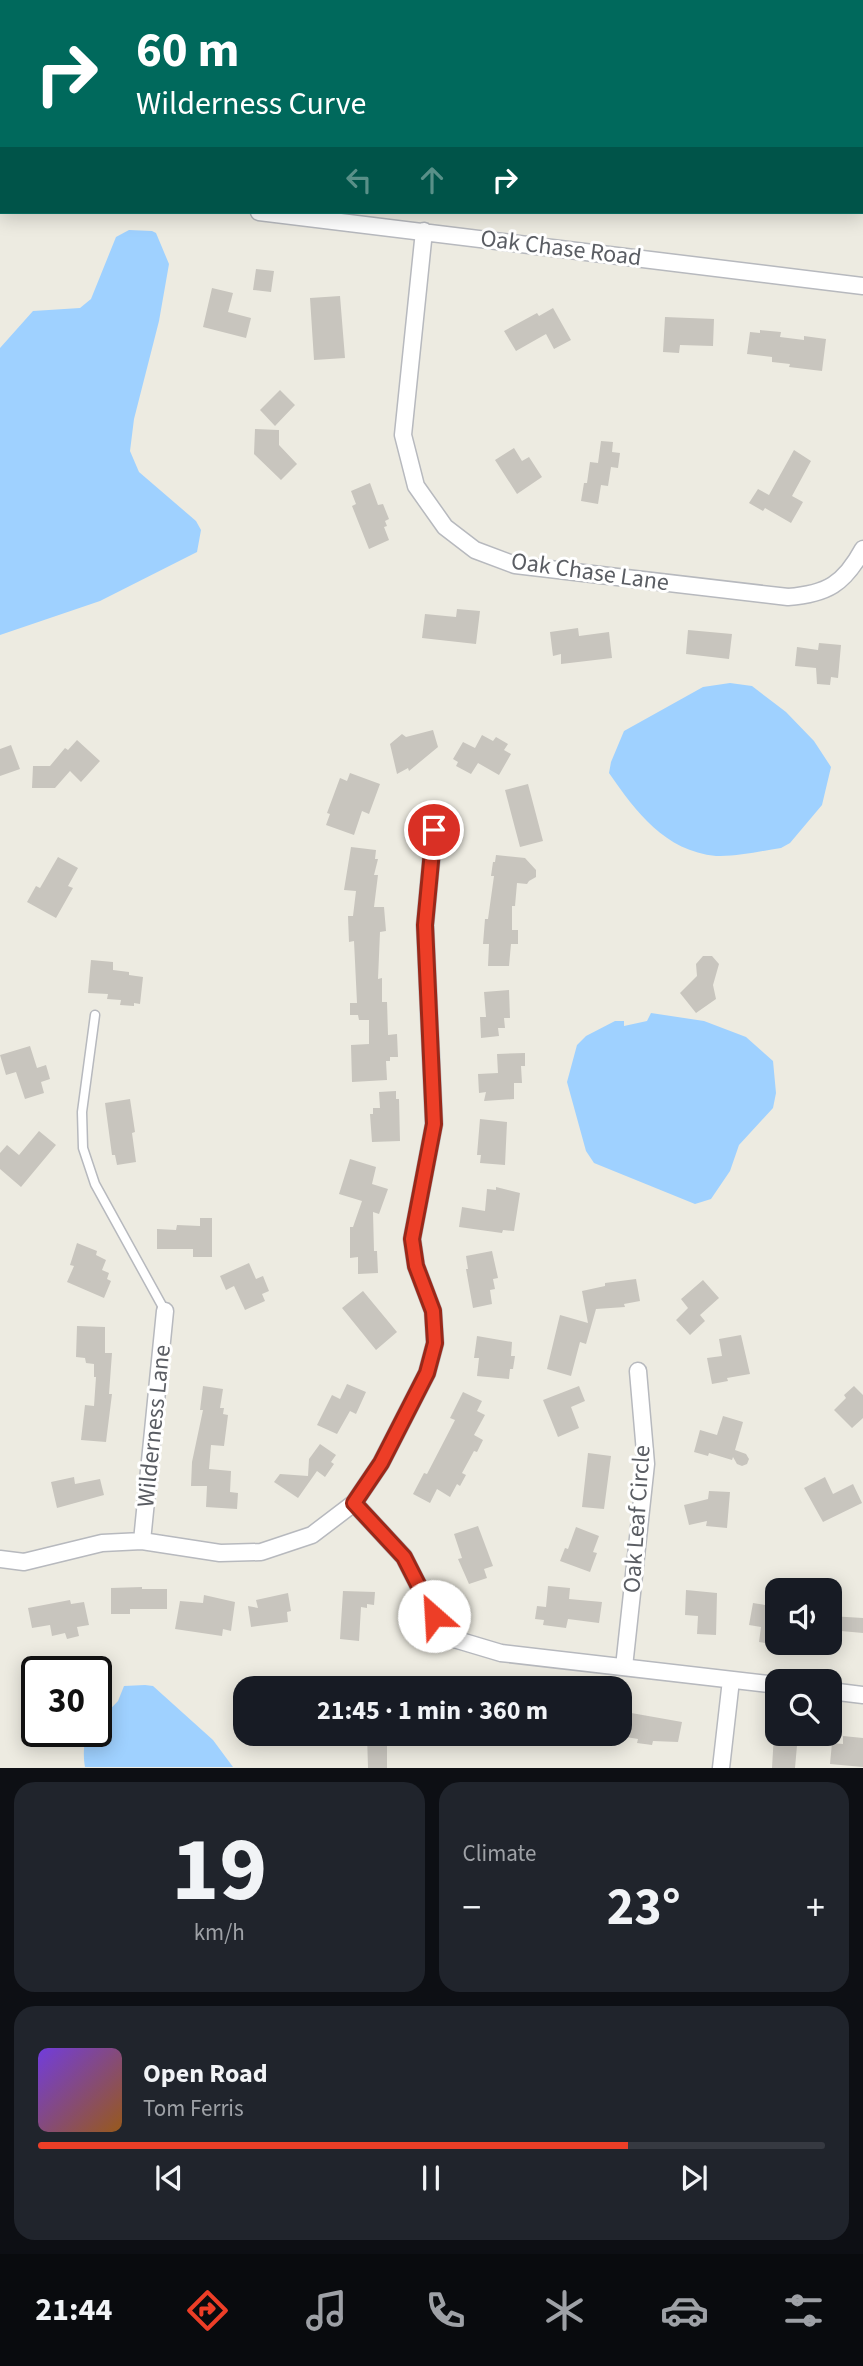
<!DOCTYPE html>
<meta charset="utf-8">
<style>
:root{--surface:#171b24;--page:#20242c;--text:#f1f3f6;--muted:#9ea1a6;--line:#363941;--accent:#ed3e27}
body{margin:0;font-family:"Source Sans 3",sans-serif;background:var(--page);color:var(--text);height:100vh;display:flex;flex-direction:column;font-size:26px;white-space:nowrap}
*{box-sizing:border-box;margin:0}
p{font-size:23px;color:var(--muted)}
.icon{flex:none;width:38px;height:38px;fill:none;stroke:currentColor;stroke-width:2;stroke-linecap:round;stroke-linejoin:round}
.map{position:relative;height:1768px;overflow:hidden}
.panel{display:flex;flex-direction:column;gap:14px;padding:14px;background:#0d0f14;flex:1}
.panel>*{flex:none}
.guide{position:absolute;left:0px;top:0px;width:864px;height:214px;box-shadow:0 4px 18px #0003;background:#00695c;color:#fff;overflow:hidden}
.controls{position:absolute;left:765px;top:1578px;display:grid;gap:14px}
.controls a{display:grid;place-items:center;width:77px;height:77px;border-radius:14px;background:var(--surface);box-shadow:0 4px 18px #0003;font-size:35px}
.speed{position:absolute;left:21px;top:1656px;display:flex;gap:14px;font-size:35px;font-weight:700;text-align:center}
.speed>*{display:grid;place-content:center;width:91px;height:91px;border-radius:50%;background:var(--surface);box-shadow:0 4px 18px #0003;line-height:1}
.speed .limit{border:4px solid #111;border-radius:10px;background:#fff;color:#111}
.pin{position:absolute;display:grid;place-items:center;width:60px;height:60px;color:#fff;margin:-30px;border:4px solid #fff;border-radius:50%;box-shadow:0 2px 7px #0007}
.me{position:absolute;width:77px;margin:-38px;rotate:334deg;stroke-linejoin:round;filter:drop-shadow(0 0 5px #0008)}
.turn{display:flex;align-items:center;gap:24px;height:147px;padding:0 21px;font-size:32px}
.turn .icon{width:91px;height:91px;stroke-width:2.5}
.turn b{display:block;font-size:49px;line-height:60px}
.lanes{display:flex;align-items:center;height:66px;padding:0 21px;background:#0003;justify-content:center;gap:35px;direction:ltr}
.lanes .off{opacity:.35}
.big{font-size:52px;font-weight:700;line-height:1.1}
.panel .widget{flex:1;display:flex;flex-direction:column;justify-content:center;gap:10px;min-width:0;padding:0 24px;border-radius:21px;background:var(--page)}
.panel .dial{align-items:center;gap:0}
.dial b{font-size:91px;line-height:1}
.song{display:flex;align-items:center;gap:21px}
.cover{width:84px;height:84px;border-radius:10px;background:linear-gradient(135deg,hsl(260 70% 55%),hsl(30 70% 35%))}
.played{height:7px;border-radius:4px;background:linear-gradient(90deg,var(--accent) 75%,var(--line) 75%)}
.keys{display:flex;justify-content:space-around;direction:ltr}
.heat{display:flex;justify-content:space-between;align-items:center;font-size:38px;direction:ltr}
.panel .tiles{flex:1;display:grid;gap:14px;grid-template-columns:1fr 1fr}
.widget:last-child{grid-column:span 2}
.trip{position:absolute;left:233px;top:1676px;width:399px;height:70px;border-radius:21px;background:var(--surface);box-shadow:0 4px 18px #0003;font-weight:700;line-height:70px;text-align:center}
.menu{display:flex;height:112px;justify-content:space-around;align-items:center;background:#090b0e;color:var(--muted)}
.menu .icon{width:49px;height:49px}
.menu .active{color:var(--accent)}
.menu b{font-size:32px;color:var(--text)}
.map>svg:first-child{display:block}
</style>
<div class="map">
<svg width="863" height="1768" viewBox="0 0 863 1768">
<rect width="100%" height="100%" fill="#edebe1"/>
<path fill="#9fd1ff" d="M36,0H238L237,2Z
M129,230L152,231L156,233L169,264L159,321L134,419L130,451L139,472L196,521L201,530L197,552L100,601L0,635V348L33,311L80,308L91,299L116,237Z
M730,683L752,686L786,712L814,741L831,767L822,805L790,843L781,848C761,851 736,857 716,856C665,851 636,812 609,773L611,762L624,731L703,687Z
M651,1013L704,1021L746,1037L773,1061L776,1093L773,1108L739,1145L730,1171L711,1199L695,1204L594,1163L586,1151L567,1082L577,1045L586,1036L615,1021H624V1026L647,1021Z
M145,1685L153,1686L213,1740L233,1767H85C83,1756 83,1740 90,1731H96V1724L118,1701L124,1686Z"/>
<path fill="#c8c5be" d="M256,269L274,271L271,292L253,290Z
M212,288L233,293L228,312L251,318L246,338L203,327Z
M340,296L345,358L314,360L310,298Z
M553,308L571,340L554,349L546,334L516,351L504,331L537,313L539,316Z
M665,317L714,319L713,346L680,345L679,353L663,352Z
M760,330L781,332L780,337L804,340V336L826,339L822,371L789,367L790,364L772,362V357L747,354L750,332L760,333Z
M280,390L295,405L275,426L260,410Z
M255,429L279,430V445L297,464L281,480L254,454Z
M601,441L613,442L612,452L620,453L618,468L611,467L608,486L601,485L598,504L581,501L584,483H587L590,462L598,463Z
M514,448L522,461L529,457L542,477L517,494L495,460Z
M794,450L811,461L792,496L803,502L791,523L765,508L763,511L749,503L758,489L769,495Z
M370,483L378,505L383,504L389,519L385,521L387,526L384,527L389,540L369,549L352,506L356,504L351,491Z
M457,609L480,611L476,644L422,638L425,614L456,617Z
M578,628L579,636L609,632L612,658L561,664V654L553,656L550,632Z
M688,630L732,634L729,659L686,654Z
M819,643L841,645L838,678L831,677L830,685L817,684L816,668L795,666L797,647L818,650Z
M433,730L438,747L409,771L408,768L397,774L390,744L402,734L406,737Z
M482,735L493,741L496,737L508,744L504,750L511,754L499,775L478,763L471,774L456,766L458,762L453,759L463,742L475,748Z
M77,740L100,761L81,782L70,771L55,788H32L33,766H50L65,748L68,750Z
M11,745L20,769L0,776V749Z
M350,773L380,784L369,814L362,811L354,835L326,825L330,814L327,813L340,778L347,781Z
M528,784L543,841L520,847L505,790Z
M351,847L376,850L375,859H378L374,875H378L374,907H384L386,931L380,932L378,979L382,978V1002H387L388,1035L397,1034L398,1057H390V1061H386L387,1080L352,1082L351,1045L369,1044V1020H359L358,1015H350V1003H357L354,941L349,942L348,916H353L356,891L344,890Z
M496,855L525,858L536,870V877L529,881L527,884L517,883L515,906H512V930H518V944H511L509,966H488L489,944H483L485,919H488L494,876H491L493,862H495Z
M58,857L78,868L68,886L73,888L56,918L27,902L36,886L40,888Z
M703,956H712L719,964L713,985L716,999L696,1013L680,993L697,976L696,964Z
M91,960L113,962V970L129,972V975L143,977L140,1004L134,1003V1006L120,1005L121,1000L107,999L108,994L88,993Z
M509,990L510,1018H504L505,1028H498L499,1036L481,1038L480,1017H486L484,992Z
M30,1046L37,1068L46,1065L50,1079L41,1082L44,1093L25,1099L16,1072L6,1075L0,1055Z
M525,1053V1066H521L522,1083H514V1099L484,1101L486,1092L479,1093L478,1074L498,1073L497,1054Z
M396,1091V1099H399L400,1141L372,1142L370,1114H373V1108H380L379,1092Z
M130,1099L135,1132L132,1133L136,1162L117,1165L115,1155H112L105,1103Z
M480,1119L507,1122L505,1165L480,1163L481,1155H477Z
M39,1131L56,1145L21,1187L0,1169V1153L7,1145L19,1155Z
M350,1159L376,1167L372,1184L388,1189L379,1214L373,1212L374,1251H377L378,1273L358,1274V1257L350,1258V1227H353L362,1201L339,1194Z
M496,1187L520,1193L514,1231L503,1230L502,1233L459,1227L462,1207L485,1211L487,1189L496,1190Z
M200,1218H212V1257H193V1249H157V1229L176,1230L177,1225L200,1226Z
M77,1243L97,1251L96,1255L106,1260L102,1270L109,1273L107,1279L111,1281L104,1298L67,1282L74,1266L70,1265Z
M492,1251L498,1278L493,1279L495,1289L490,1290L492,1304L473,1308L466,1269H468L466,1256Z
M249,1263L256,1279L263,1276L269,1291L262,1294L265,1301L245,1310L234,1286L226,1290L220,1276Z
M636,1279L640,1301L624,1304L625,1307L596,1309L586,1344L580,1342L571,1376L547,1369L560,1315L588,1323L582,1291L605,1286V1283Z
M703,1280L719,1298L700,1315L705,1321L690,1335L676,1320L688,1308L681,1299Z
M363,1291L397,1332L376,1350L342,1308Z
M77,1326L105,1327V1353H112L109,1394H112L106,1442L81,1440L85,1405L94,1406L96,1377H94V1364L86,1363L85,1358L76,1357Z
M741,1335L750,1374L727,1378L728,1381L712,1384L707,1358L722,1356L719,1339Z
M477,1336L512,1342L511,1356H515L513,1369H510L509,1379L477,1376L479,1358H474Z
M347,1384L366,1392L356,1414L350,1411L337,1434L317,1425L332,1395L340,1399Z
M203,1386L223,1389L220,1408H224L223,1414L228,1415L224,1446L211,1445L209,1469L231,1471L230,1492L238,1493L237,1509L206,1507L207,1486H191L192,1462L203,1410H200Z
M579,1386L585,1401L571,1407L579,1428L558,1437L543,1400Z
M854,1386L863,1395V1418L852,1428L834,1410L846,1398L844,1395Z
M463,1392L482,1401L477,1411L485,1415L474,1435L483,1440L477,1452L474,1451L462,1473L466,1475L460,1486L457,1484L450,1497L437,1489L430,1503L413,1494L424,1473L427,1474L455,1420L450,1418Z
M723,1416L743,1422L735,1450L746,1454L749,1459L747,1464L742,1466L737,1464L733,1457L732,1460L709,1453L708,1456L694,1452L700,1430L717,1435Z
M320,1444L336,1455L331,1462L334,1464L325,1477L317,1471L298,1498L274,1482L280,1474L308,1476L309,1459Z
M588,1453L611,1456L604,1509L582,1507Z
M74,1477L75,1484L100,1479L104,1495L57,1508L51,1482Z
M825,1477L833,1494L853,1484L862,1503L823,1522L804,1488Z
M709,1491L730,1492L727,1528L706,1526L707,1521L689,1525L684,1505L708,1499Z
M478,1526L493,1566L484,1569L487,1578L469,1584L458,1559L462,1558L454,1534Z
M576,1527L599,1536L593,1552L597,1553L590,1572L560,1561L565,1548L568,1549Z
M548,1586L570,1588L569,1599L602,1602L599,1623L568,1619L566,1628L543,1625L544,1620L535,1619L537,1606L546,1607Z
M142,1587V1589H167V1609H130V1614H111V1588Z
M686,1590L717,1593L716,1635L697,1634L698,1616L685,1615Z
M343,1591L375,1592L374,1605L367,1604V1608L361,1607L359,1641L340,1639Z
M288,1593L291,1611L287,1612L288,1622L251,1627L248,1606L258,1608L256,1600Z
M204,1595L235,1602L231,1631L223,1629L222,1636L175,1629L180,1601L203,1603Z
M70,1600L71,1604L84,1602L89,1625L77,1627L79,1636L67,1639L65,1633L52,1636L50,1625L32,1628L28,1608Z
M753,1603L777,1607V1645L759,1642L761,1627L749,1625Z
M830,1616L863,1618V1633L830,1630Z
M620,1711L682,1722L678,1742L653,1741L652,1745L637,1743L638,1739L620,1736Z
M367,1734H387V1768H368Z
M774,1734H798L795,1768H772Z
M843,1736L863,1738V1767L830,1764L832,1743L843,1744Z"/>
<g fill="none" stroke-linecap="round" stroke-linejoin="round">
<g stroke="#b7b9be" stroke-width="11">
<path id="lane" d="M95,1015L82,1112L83,1148L95,1184L165,1311"/>
</g>
<g stroke="#b7b9be" stroke-width="19">
<path id="street" d="M828,0L829,2
M432,2L434,0
M863,144V145
M0,182H2
M259,212L863,286
M424,231L403,435L416,486L445,527L475,550L515,565L788,597C827,594 844,584 863,549
M354,1503L404,1557L444,1636L501,1653L777,1685
M142,1541L165,1311
M0,1559L24,1562L102,1543L142,1541L220,1553L261,1552L312,1535L354,1503L381,1463L427,1373L435,1343L433,1311L416,1266L412,1239L434,1124L425,925L434,830
M624,1667L646,1464L638,1371
M830,1691L863,1695
M721,1768L731,1680"/>
</g>
<use href="#lane" stroke="#fff" stroke-width="8"/>
<use href="#street" stroke="#fff" stroke-width="16"/>
</g>
<g fill="none" stroke-linecap="round" stroke-linejoin="round">
<g stroke="#9a2819" stroke-width="18">
<path id="route" d="M434,1616L404,1557L354,1503L381,1463L427,1373L435,1343L433,1311L416,1266L412,1239L434,1124L425,925L434,830"/>
</g>
<use href="#route" stroke="#ed3e27" stroke-width="12"/>
</g>
<g text-anchor="middle" dominant-baseline="central" stroke-width="6" stroke-linejoin="round" paint-order="stroke">
<g font-size="24" fill="#5a5d63" stroke="#fff">
<text transform="translate(561 248) rotate(7)">Oak Chase Road</text>
<text transform="translate(590 572) rotate(8)">Oak Chase Lane</text>
<text transform="translate(154 1426) rotate(-84)">Wilderness Lane</text>
<text transform="translate(637 1519) rotate(-86)">Oak Leaf Circle</text>
</g>
</g>
</svg>
<div class="controls">
<a><svg class="icon" aria-label="sound" viewBox="0 0 24 24"><path d="M4 9h4l5-4v14l-5-4H4zM17 9q2 3 0 6"/></svg></a>
<a><svg class="icon" aria-label="search" viewBox="0 0 24 24"><circle cx="10" cy="10" r="6"/><path d="M15 15l6 6"/></svg></a>
</div>
<div class="speed"><div class="limit">30</div></div>
<div class="pin" style="left:434px;top:830px;background:#d93025"><svg class="icon" aria-label="arrive" viewBox="0 0 24 24"><path d="M6 21V4h12l-3 4 3 4H6"/></svg></div>
<svg class="me" style="left:434px;top:1616px" viewBox="-20 -20 40 40"><circle r="19" fill="#fff"/><path d="M0-13L10 11 0 6-10 11z" fill="#ed3e27"/></svg>
<div class="trip">21:45 · 1 min · 360 m</div>
<div class="guide">
<div class="turn"><svg class="icon" aria-label="right" viewBox="0 0 24 24"><path d="M7 20v-9h11M14 6l5 5-5 5"/></svg><div><b>60 m</b>Wilderness Curve</div></div>
<div class="lanes"><svg class="icon off" aria-label="left" viewBox="0 0 24 24"><path d="M17 20v-9H6M10 6l-5 5 5 5"/></svg><svg class="icon off" aria-label="ahead" viewBox="0 0 24 24"><path d="M12 20V5M6 11l6-6 6 6"/></svg><svg class="icon" aria-label="right" viewBox="0 0 24 24"><path d="M7 20v-9h11M14 6l5 5-5 5"/></svg></div>
</div>
</div>
<section class="panel">
<div class="tiles">
<div class="widget dial"><b>19</b><p>km/h</p></div>
<div class="widget"><p>Climate</p>
<div class="heat"><a>−</a><b class="big">23°</b><a>+</a></div>
</div>
<div class="widget">
<div class="song"><i class="cover"></i><div><b>Open Road</b><p>Tom Ferris</p></div></div>
<div class="played"></div>
<div class="keys"><svg class="icon" aria-label="previous" viewBox="0 0 24 24"><path d="M18 5L8 12l10 7zM5 5v14"/></svg><svg class="icon" aria-label="pause" viewBox="0 0 24 24"><path d="M8 5v14M16 5v14"/></svg><svg class="icon" aria-label="next" viewBox="0 0 24 24"><path d="M6 5l10 7-10 7zM19 5v14"/></svg></div>
</div>
</div>
</section>
<nav class="menu">
<b>21:44</b>
<svg class="icon active" aria-label="directions" viewBox="0 0 24 24"><path d="M12 3l9 9-9 9-9-9zM9 14v-3h6M13 9l2 2-2 2"/></svg>
<svg class="icon" aria-label="music" viewBox="0 0 24 24"><path d="M9 18V5l10-2v13"/><circle cx="6" cy="18" r="3"/><circle cx="16" cy="16" r="3"/></svg>
<svg class="icon" aria-label="phone" viewBox="0 0 24 24"><path d="M5 4h4l2 5-3 2q2 4 5 5l2-3 5 2v4C11 20 4 13 5 4z"/></svg>
<svg class="icon" aria-label="climate" viewBox="0 0 24 24"><path d="M12 3v18M4 7l16 10M4 17L20 7"/></svg>
<svg class="icon" aria-label="car" viewBox="0 0 24 24"><path d="M5 17H2v-5l4-1 3-4h7l3 4 3 1v5h-3M9 17h6M6 11h13"/><circle cx="7" cy="17" r="2"/><circle cx="17" cy="17" r="2"/></svg>
<svg class="icon" aria-label="filters" viewBox="0 0 24 24"><path d="M4 7h16M4 17h16"/><circle cx="9" cy="7" r="2"/><circle cx="15" cy="17" r="2"/></svg>
</nav>
